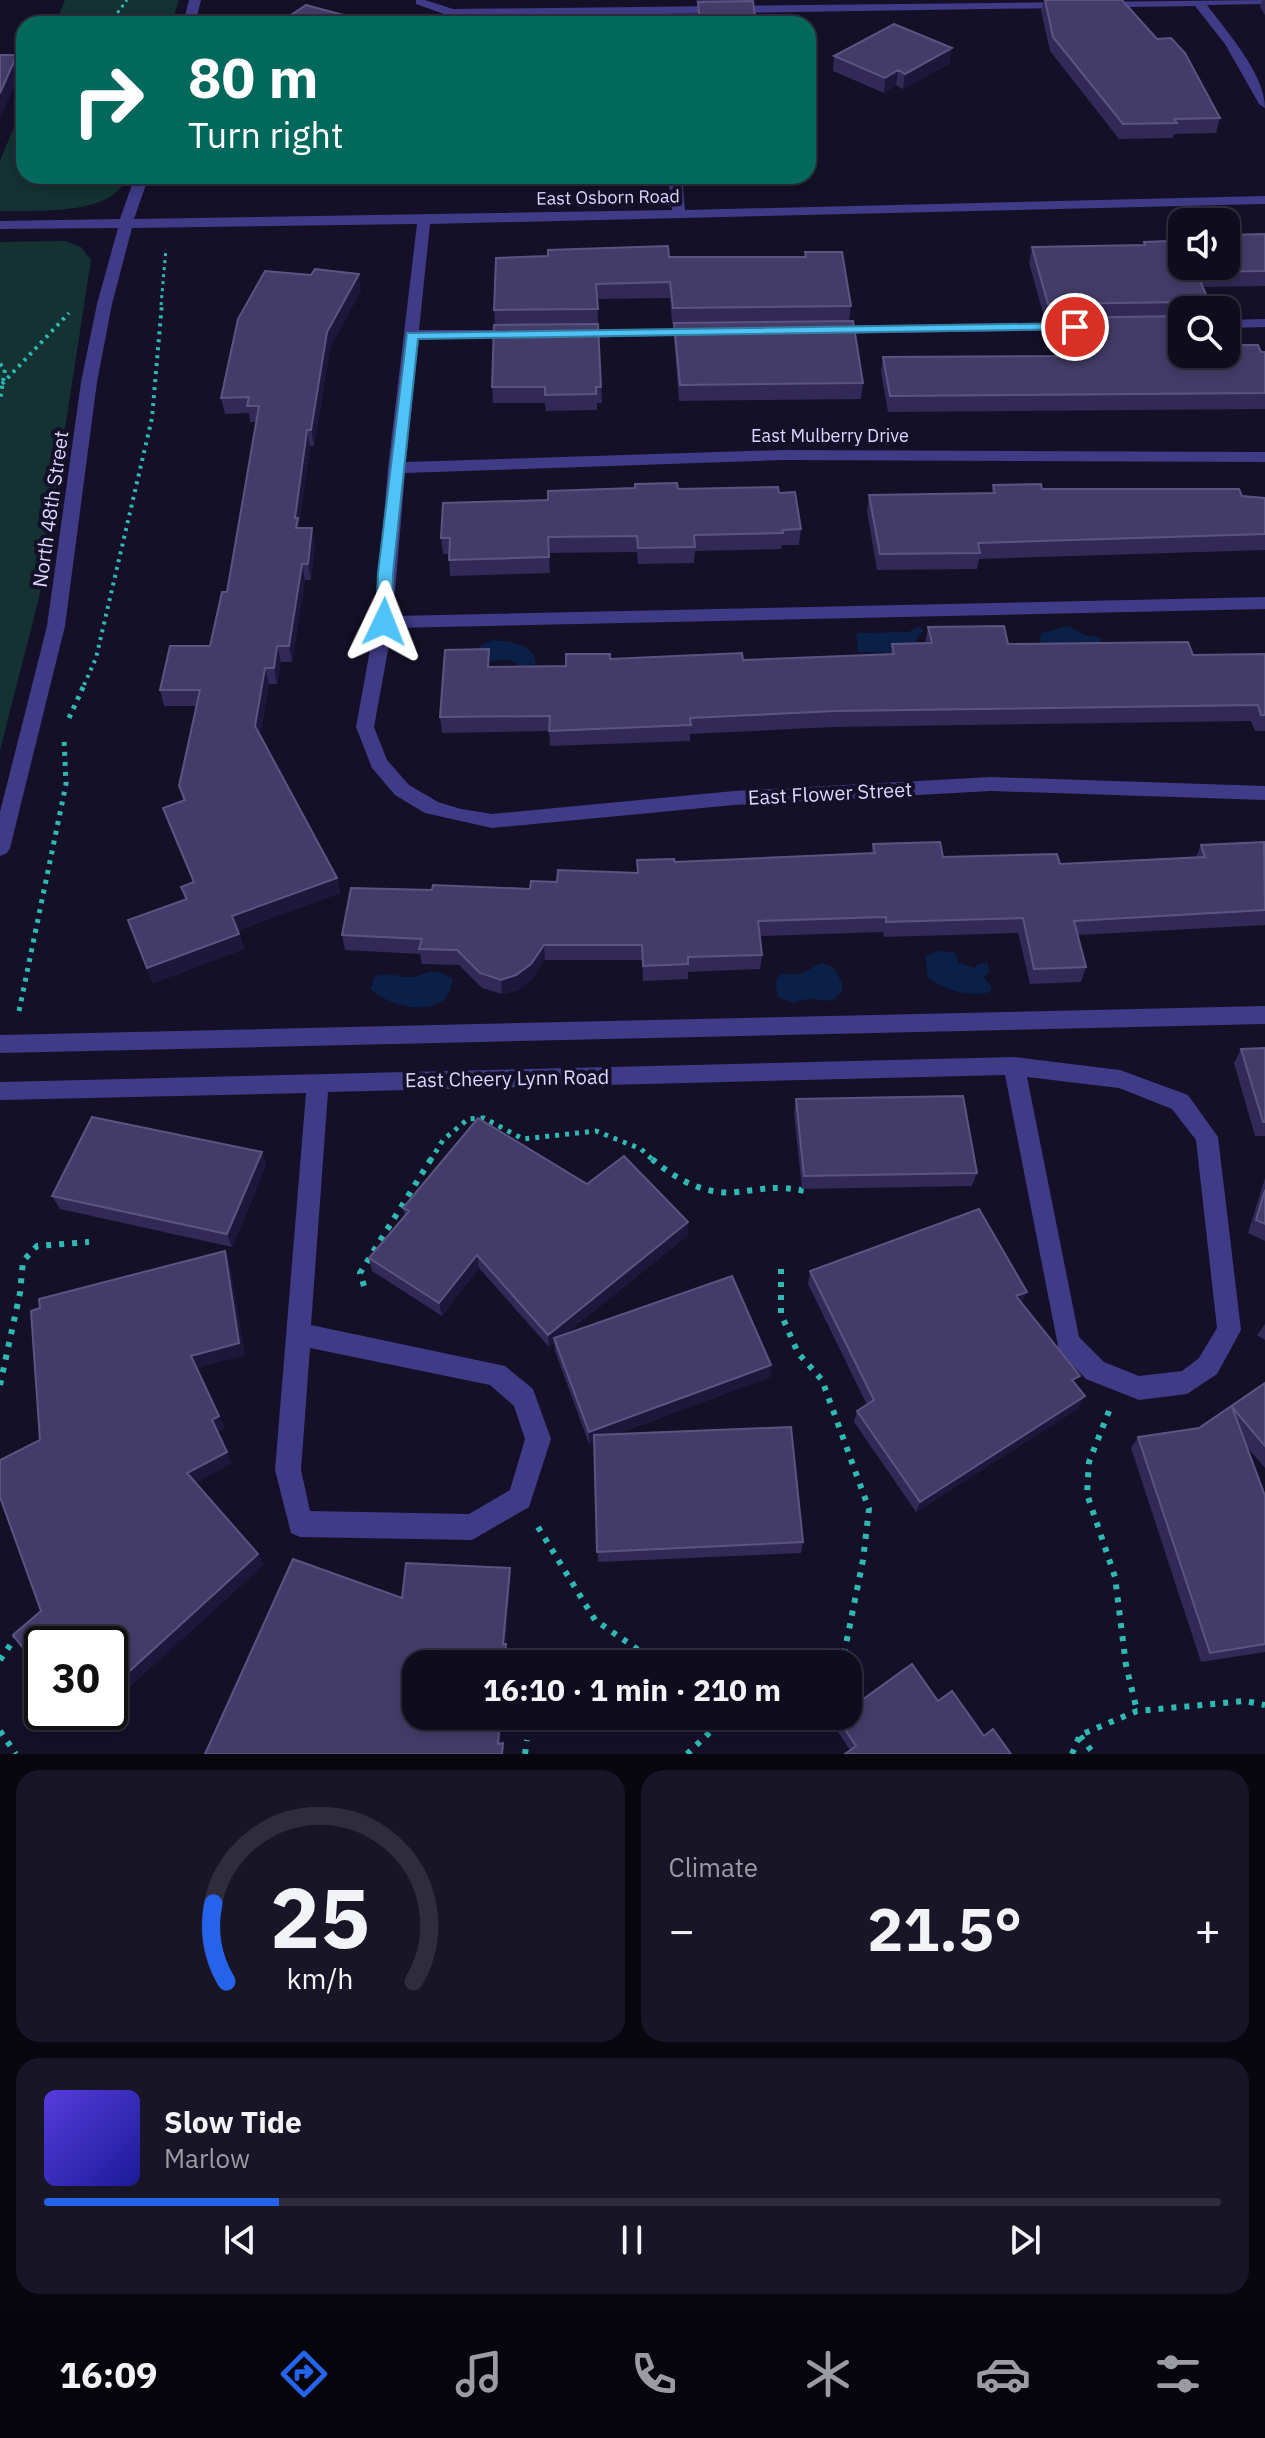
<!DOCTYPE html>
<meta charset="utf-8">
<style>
:root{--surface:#0f0c1e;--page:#181527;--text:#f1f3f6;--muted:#9b9ba4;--line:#2f2c3c;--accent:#2563eb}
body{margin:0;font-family:"IBM Plex Sans",sans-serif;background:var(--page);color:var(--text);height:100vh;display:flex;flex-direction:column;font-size:30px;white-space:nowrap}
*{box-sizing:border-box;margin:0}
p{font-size:26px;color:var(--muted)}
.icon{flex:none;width:44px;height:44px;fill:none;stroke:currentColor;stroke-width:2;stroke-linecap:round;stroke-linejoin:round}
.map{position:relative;height:1754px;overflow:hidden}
.details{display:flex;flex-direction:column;gap:16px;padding:16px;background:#080710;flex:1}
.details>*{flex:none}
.guide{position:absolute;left:16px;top:16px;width:800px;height:168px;border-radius:24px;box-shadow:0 4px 12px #0003,0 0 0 2px var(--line);background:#00695c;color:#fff;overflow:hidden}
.fabs{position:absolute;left:1168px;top:208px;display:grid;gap:16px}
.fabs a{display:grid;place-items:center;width:72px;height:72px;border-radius:16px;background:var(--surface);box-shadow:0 4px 12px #0003,0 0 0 2px var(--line);font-size:40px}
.speed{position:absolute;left:24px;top:1626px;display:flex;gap:16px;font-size:40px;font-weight:700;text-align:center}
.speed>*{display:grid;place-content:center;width:104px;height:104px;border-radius:50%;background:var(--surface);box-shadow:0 4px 12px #0003,0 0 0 2px var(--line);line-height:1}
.speed .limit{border:4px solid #111;border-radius:12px;background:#fff;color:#111}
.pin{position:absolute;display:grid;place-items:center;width:68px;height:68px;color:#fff;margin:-34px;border:4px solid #fff;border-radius:50%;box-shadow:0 2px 8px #0007}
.me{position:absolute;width:88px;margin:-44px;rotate:2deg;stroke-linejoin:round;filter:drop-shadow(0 0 6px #0008)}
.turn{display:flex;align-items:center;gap:28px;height:168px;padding:0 40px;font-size:36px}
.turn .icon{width:104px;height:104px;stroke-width:2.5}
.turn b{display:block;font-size:56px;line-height:68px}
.big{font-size:60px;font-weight:800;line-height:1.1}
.details .widget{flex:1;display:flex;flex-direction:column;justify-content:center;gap:12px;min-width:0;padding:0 28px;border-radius:24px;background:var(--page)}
.details .dial{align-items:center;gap:0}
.dial svg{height:208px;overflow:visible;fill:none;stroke:var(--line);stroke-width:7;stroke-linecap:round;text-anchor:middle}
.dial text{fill:var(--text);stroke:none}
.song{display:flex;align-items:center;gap:24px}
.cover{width:96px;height:96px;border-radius:12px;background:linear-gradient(135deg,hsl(250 70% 55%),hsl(240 70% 35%))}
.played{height:8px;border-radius:4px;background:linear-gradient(90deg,var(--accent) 20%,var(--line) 20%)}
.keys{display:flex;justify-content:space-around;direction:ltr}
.heat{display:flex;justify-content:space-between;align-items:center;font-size:44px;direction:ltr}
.details .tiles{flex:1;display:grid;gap:16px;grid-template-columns:1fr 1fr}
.widget:last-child{grid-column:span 2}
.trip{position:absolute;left:402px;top:1650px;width:460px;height:80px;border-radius:24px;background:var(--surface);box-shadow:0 4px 12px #0003,0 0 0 2px var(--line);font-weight:800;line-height:80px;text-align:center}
.dock{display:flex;height:128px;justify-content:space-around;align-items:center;background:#06050c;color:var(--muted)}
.dock .icon{width:56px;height:56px}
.dock .active{color:var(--accent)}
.dock b{font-size:36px;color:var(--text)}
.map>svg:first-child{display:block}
</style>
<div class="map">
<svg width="1265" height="1754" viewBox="0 0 1265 1754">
<rect width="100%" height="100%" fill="#141028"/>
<path fill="#133231" d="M65,0H179L171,24H55Z
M24,102V176H127C115,217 34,210 0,211V161Z
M65,241L81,247L91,260L39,598L0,750V242Z"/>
<path fill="#0b2046" d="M1069,626L1084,635L1099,637L1104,645L1043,644L1040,641L1041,633Z
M919,627L924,630L916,639L919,652L916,653L858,652L856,635L858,633L908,632Z
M492,640C509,642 533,642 536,663L524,668L509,660L490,661L477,654L478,648Z
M938,951L954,952L959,963L975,968L978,964L988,963L989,973L983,977L992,987L990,992C970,998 943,990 928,977L925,956Z
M821,963L833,967L842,983V991C832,1004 826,1001 812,999C806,998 799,1002 793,1003L778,997L775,981L781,974H801Z
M429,972H439L452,978C453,1020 393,1011 371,989L375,976C399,970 401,984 429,972Z"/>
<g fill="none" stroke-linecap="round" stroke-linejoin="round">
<path stroke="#30b9b2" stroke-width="3" stroke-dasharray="3 4" stroke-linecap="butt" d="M109,24L127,0
M161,305L166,249"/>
<path stroke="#30b9b2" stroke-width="4" stroke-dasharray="3 5" stroke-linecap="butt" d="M0,364L5,369L0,400
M2,384L69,313
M84,685L96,658L152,418L162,303"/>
<path stroke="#30b9b2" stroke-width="5" stroke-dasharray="4 6" stroke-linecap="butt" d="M69,718L85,683
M19,1011L66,784L64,738
M430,1161L443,1140L468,1119L484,1118L523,1139L596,1131L641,1149L654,1161"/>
<path stroke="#30b9b2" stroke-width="6" stroke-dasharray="5 8" stroke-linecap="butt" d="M652,1159C674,1178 705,1196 737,1192C766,1189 775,1185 805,1191
M781,1269V1314L798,1353L822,1380L869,1509L863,1560L842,1664
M364,1286L360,1273L431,1159
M0,1385L20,1293L23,1261L37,1246L89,1242
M1109,1411L1089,1462L1087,1494L1115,1577L1126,1665L1137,1711
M538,1527L595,1620L640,1651L690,1664
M0,1660L15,1638
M0,1731L16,1754
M1080,1736L1094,1754
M525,1754L527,1740
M687,1754L727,1716
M1072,1754L1080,1735L1137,1711L1245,1701L1265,1705"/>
<path fill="#3f3b86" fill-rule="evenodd" d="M189,0H201L195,24H183Z
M416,0H425L453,9L1265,0V4L1207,5C1227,32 1265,74 1265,108L1259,104L1225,44L1195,6L452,17L416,4Z
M135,176H149L134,219L672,210L668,176H682L685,210L1265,196V204L430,224L419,330H520L527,334L520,338L419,339L406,462L783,450L1265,452V462L783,460L405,473L393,616L1265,597V609L392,628L374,727L387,760L409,785L438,802L461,809L492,814L734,791L991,777L1265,786V800L991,791L734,805L492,828L425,813L395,795L372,768L356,727L375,622L388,468L417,224L132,228L112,304L97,382L65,626L10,848L7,853L0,856V812L47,626L81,382L97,304L118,228L0,229V221L120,219Z
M1265,319V327L1226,328V320Z
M1076,323L1083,327L1081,330L828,334L821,330L828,326Z
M700,328L705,329V335L572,338L565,334L572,330Z
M1265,1006V1024L0,1053V1035Z
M1014,1057L1120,1070L1188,1095L1218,1137L1241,1330L1217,1374L1187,1394L1139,1400L1086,1379L1059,1351L1005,1075L328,1092L311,1325L505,1366L533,1389L551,1439L529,1507L472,1540L300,1537L291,1533L275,1470L306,1093L0,1100V1082ZM1027,1077L1119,1088L1172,1109L1196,1140L1217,1328L1199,1358L1182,1371L1139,1376L1104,1362L1079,1337ZM310,1348L490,1385L514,1406L525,1439L510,1490L469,1514L310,1511L301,1470Z"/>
</g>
<path fill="#322956" d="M696,0H751L756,24H699L698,3H697Z
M1044,0H1122L1220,118L1216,133L1174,134L1173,138L1119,139L1050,51L1041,11Z
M1262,0H1265V15L1260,7Z
M834,56L950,63L903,89L896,85L884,93L833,71Z
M1265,234V286L1203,287L1213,310H1182V354L1229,345L1265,352V409L888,412L881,372L883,357L1055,356L1049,334L1052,320H1045L1029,263L1032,247L1143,245L1144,242L1166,241L1167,238Z
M805,252L851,306L849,321L863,383L861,399L679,401L674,339V324H672L670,298L597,299L602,403H597V410L546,411L545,403H493L492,387L495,325L494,310L669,257H805Z
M361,290L330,348L314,446H310L299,524L300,528L315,544L311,580H305L292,662H281L277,684H269L260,735L337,878L340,893L238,930L244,949L153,983L128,920L185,899L181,887L193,882L168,823L163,808L183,801L179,786L196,706H164L160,690L210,646L227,592L256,422H250L249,413L225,414L221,398Z
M993,485L1042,489L1265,498V550L979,559L977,569L877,570L867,511L869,495L991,494Z
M678,489L779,493L801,529L799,545H782L781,549L695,551L694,563L638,564L637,552L549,553L550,573L450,576L449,554H443L441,538L548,500Z
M928,627L1008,644L1193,655L1265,654V731H1255L1251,721L833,727L690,734V741L550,746L549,731L442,733L440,717L566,666L610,659L743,660L891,654L892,644L925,643Z
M1265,843V925L1078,935L1086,967L1081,982L1030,984L1018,933L884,937L883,932L760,936L762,955L760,969L688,972V979L643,981L642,960H545L532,979L518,990L502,994L482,988L459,965L422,964L420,954L345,950L342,935L432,890L530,889L557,882L637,873V860L675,862L871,853L873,844L943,857L1060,864L1196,857L1201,845Z
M1265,1048V1136H1255L1234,1063L1241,1049Z
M796,1099L977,1173L972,1186L802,1189L794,1113Z
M262,1152L266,1166L232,1247L60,1209L52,1196Z
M1265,1178V1241L1248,1233Z
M587,1184L688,1235L564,1335L771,1365L770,1377L614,1435L803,1542L801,1553L598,1562L594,1442L589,1444L555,1351L554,1343L549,1347L479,1268L442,1316L372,1271L369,1258L405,1216L403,1208Z
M810,1271L1022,1303L1076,1384L1079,1408L916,1512L854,1422L857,1411L867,1405L808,1284Z
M1265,1324V1340L1257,1335Z
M1265,1383V1468L1246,1446L1265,1496V1652L1201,1662L1131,1448L1138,1437L1199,1428Z
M938,1701L984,1736L850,1750L834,1726L837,1717Z"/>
<path fill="#1e173c" d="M952,48L950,63L903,89L905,74Z
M17,55L22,70L0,118V93Z
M898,70L896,85L884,93L885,78Z
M359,274L361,290L330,348L314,446L311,430L327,332Z
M307,430L310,446L299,524L301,534L300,544L295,518Z
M312,528L315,544L311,580L308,564Z
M302,564L305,580L292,662L289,646Z
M277,646L281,662L277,684L274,668Z
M265,668L269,684L259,741L255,726Z
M337,878L340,893L237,931L232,916Z
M239,934L244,949L153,983L147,968Z
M544,945L545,960L532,979L518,990L502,994L501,980Z
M262,1152L266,1166L232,1247L227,1234Z
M688,1222V1235L555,1342L554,1338V1343L549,1347L548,1335Z
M225,1251L230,1264L245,1355L197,1368L225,1428L218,1432L232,1463L194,1484L187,1473L212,1420L191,1356Z
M477,1255L479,1268L442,1316L439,1303Z
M1027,1292L1022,1305L1016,1296Z
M771,1365L770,1377L589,1444V1432Z
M1085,1396L1079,1408L916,1512L920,1502Z
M258,1554L264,1565L110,1705V1689Z
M510,1568L511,1578L505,1653L503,1644Z
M506,1644L508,1653L507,1664H504Z
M84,1712H102L86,1727L77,1719Z
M500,1716H503L500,1752L498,1744Z"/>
<path fill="#443c68" stroke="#5c5480" stroke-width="2" d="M1045,0H1122L1157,39L1171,38L1185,53L1220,118L1174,119L1177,123L1123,124L1053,37Z
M753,1L756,24H700L698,2Z
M306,5L377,24H277Z
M894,24L952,48L905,74L898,70L885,78L834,56Z
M0,55H17L0,93Z
M1265,234V271L1196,272L1213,310H1188L1190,305L1186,302L1048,304L1032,247L1145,245L1144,242L1168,241L1167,238L1182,237V266H1226V235Z
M668,246L669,257H806L805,252H842L851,306L673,308L670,282L596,284L598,309L494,310L496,258L548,256V250Z
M315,269L359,274L327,332L311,430H307L295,518H298L296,528H312L308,564H302L289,646H277L274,668H265L255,726L337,878L232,916L239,934L147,968L128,920L187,899L181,887L194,882L163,808L185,800L179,786L200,690H160L170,646H210L222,592H227L259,406H247L249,397L221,398L238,319L265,271L311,275Z
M1182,316V354H1226V338L1229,345H1258L1261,352H1265V393L890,396L883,357L1063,356L1052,318Z
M853,321L863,383L680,385L674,323Z
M598,324L601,387H596V394L545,395V387H492L494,325Z
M677,483L678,489L778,487L779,493L795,492L801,529L782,530L783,533L694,535L695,547L638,548L637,536L548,537L549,557L449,560L450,538H441L443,503L548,500V491L635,488V484Z
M1041,484L1042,489H1239L1242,496L1265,498V534L978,543L980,553L880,554L869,495L995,493L993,485Z
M1004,626L1008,644L1188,642L1193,655L1265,654V715H1261L1258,705L835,711L690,718L691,725L549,731L550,716L440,717L445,650L489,649L488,667L566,666V654H610V659L742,653L743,660L894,654L892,644L932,643L928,627Z
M940,842L943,857L1057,854L1060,864L1205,857L1201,845L1264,842L1265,910L1074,921L1086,967L1034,969L1023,918L886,922V917L758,921L762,955L688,957V964L643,966L642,945H544L531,964L516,975L501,980L480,973L457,950L419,949L422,939L342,935L351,888L432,890L433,885L530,889L531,881L557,882L558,870L638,873L637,860L674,859L675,862L875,853L873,844Z
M1265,1048V1122H1263L1241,1049Z
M963,1096L977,1173L804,1176L796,1099Z
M92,1117L262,1152L227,1234L52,1196Z
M478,1118L587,1184L624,1156L688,1222L548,1335L477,1255L439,1303L369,1258L409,1211L403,1208Z
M1265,1190V1224L1256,1220Z
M979,1209L1027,1292L1016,1296L1080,1376L1072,1380L1085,1396L920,1502L857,1411L874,1400L810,1271Z
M225,1251L239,1343L191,1356L219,1416L212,1420L227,1452L187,1473L258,1554L110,1689V1644H42V1673L13,1635L41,1611L0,1497V1460L40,1440L31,1311L40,1308L39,1299Z
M732,1276L771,1365L589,1432L554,1338Z
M1265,1383V1446L1232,1407L1265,1496V1644L1210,1653L1138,1437L1199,1428Z
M791,1427L803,1542L597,1552L594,1435Z
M293,1559L402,1598L406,1563L510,1568L503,1644H506L504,1664H416V1716H500L498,1744L503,1743L502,1754H205Z
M912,1664L938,1701L952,1691L984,1736L993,1729L1011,1754H845L856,1746L837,1717L839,1716H848V1710Z
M72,1712H84L77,1719Z"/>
<path fill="#4fc3f7" stroke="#337fa1" stroke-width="2" d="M1075,323L1080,324V329L418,339L393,573L392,622L384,628L376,622L378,573L407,333Z"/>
<g text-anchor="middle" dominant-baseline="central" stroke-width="8" stroke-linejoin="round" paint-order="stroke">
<g font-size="18" fill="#dcd7ff" stroke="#141028">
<text transform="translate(608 197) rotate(-1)">East Osborn Road</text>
<text x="830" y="435">East Mulberry Drive</text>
</g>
<g font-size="20" fill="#dcd7ff" stroke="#141028">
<text transform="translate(50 509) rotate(-82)">North 48th Street</text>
<text transform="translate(830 793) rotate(-3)">East Flower Street</text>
<text transform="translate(507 1078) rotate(-1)">East Cheery Lynn Road</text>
</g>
</g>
</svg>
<div class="fabs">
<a><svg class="icon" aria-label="sound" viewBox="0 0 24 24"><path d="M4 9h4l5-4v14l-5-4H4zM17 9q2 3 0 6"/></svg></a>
<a><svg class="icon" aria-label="search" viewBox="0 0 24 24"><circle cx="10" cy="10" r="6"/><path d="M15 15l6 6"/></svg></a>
</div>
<div class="speed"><div class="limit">30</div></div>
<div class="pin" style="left:1075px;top:327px;background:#d93025"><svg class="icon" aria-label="arrive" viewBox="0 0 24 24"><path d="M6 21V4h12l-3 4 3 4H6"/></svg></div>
<svg class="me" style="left:384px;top:622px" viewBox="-20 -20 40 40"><path d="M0-17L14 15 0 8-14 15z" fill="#4fc3f7" stroke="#fff" stroke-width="4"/></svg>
<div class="trip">16:10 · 1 min · 210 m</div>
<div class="guide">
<div class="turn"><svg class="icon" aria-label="right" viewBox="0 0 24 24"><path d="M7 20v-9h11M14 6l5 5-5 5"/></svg><div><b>80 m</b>Turn right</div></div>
</div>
</div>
<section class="details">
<div class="tiles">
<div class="widget dial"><svg viewBox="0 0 100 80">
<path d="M14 69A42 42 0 1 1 86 69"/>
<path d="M14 69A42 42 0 0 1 9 39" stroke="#2563eb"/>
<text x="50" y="56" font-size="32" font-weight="700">25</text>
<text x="50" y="72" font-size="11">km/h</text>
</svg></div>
<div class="widget"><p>Climate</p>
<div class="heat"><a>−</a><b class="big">21.5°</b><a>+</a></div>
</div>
<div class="widget">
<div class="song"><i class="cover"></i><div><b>Slow Tide</b><p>Marlow</p></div></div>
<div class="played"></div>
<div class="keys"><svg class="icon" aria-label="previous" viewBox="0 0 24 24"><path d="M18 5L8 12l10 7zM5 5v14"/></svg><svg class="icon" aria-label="pause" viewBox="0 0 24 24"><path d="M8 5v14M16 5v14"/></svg><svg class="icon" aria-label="next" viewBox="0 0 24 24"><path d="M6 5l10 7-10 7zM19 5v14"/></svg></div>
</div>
</div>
</section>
<nav class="dock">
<b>16:09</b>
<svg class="icon active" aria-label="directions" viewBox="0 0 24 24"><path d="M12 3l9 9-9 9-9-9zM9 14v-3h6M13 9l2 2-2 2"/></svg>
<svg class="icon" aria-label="music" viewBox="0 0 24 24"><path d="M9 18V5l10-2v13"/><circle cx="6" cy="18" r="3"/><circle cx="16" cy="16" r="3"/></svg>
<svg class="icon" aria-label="phone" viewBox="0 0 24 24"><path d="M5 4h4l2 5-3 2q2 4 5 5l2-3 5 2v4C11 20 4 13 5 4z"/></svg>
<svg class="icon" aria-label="climate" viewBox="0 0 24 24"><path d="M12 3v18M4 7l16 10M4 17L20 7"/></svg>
<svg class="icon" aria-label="car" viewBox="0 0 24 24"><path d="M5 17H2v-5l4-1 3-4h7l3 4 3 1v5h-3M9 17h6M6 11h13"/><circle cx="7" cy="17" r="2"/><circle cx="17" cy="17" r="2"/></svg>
<svg class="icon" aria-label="filters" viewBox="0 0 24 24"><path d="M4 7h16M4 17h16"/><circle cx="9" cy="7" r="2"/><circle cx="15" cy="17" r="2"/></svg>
</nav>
